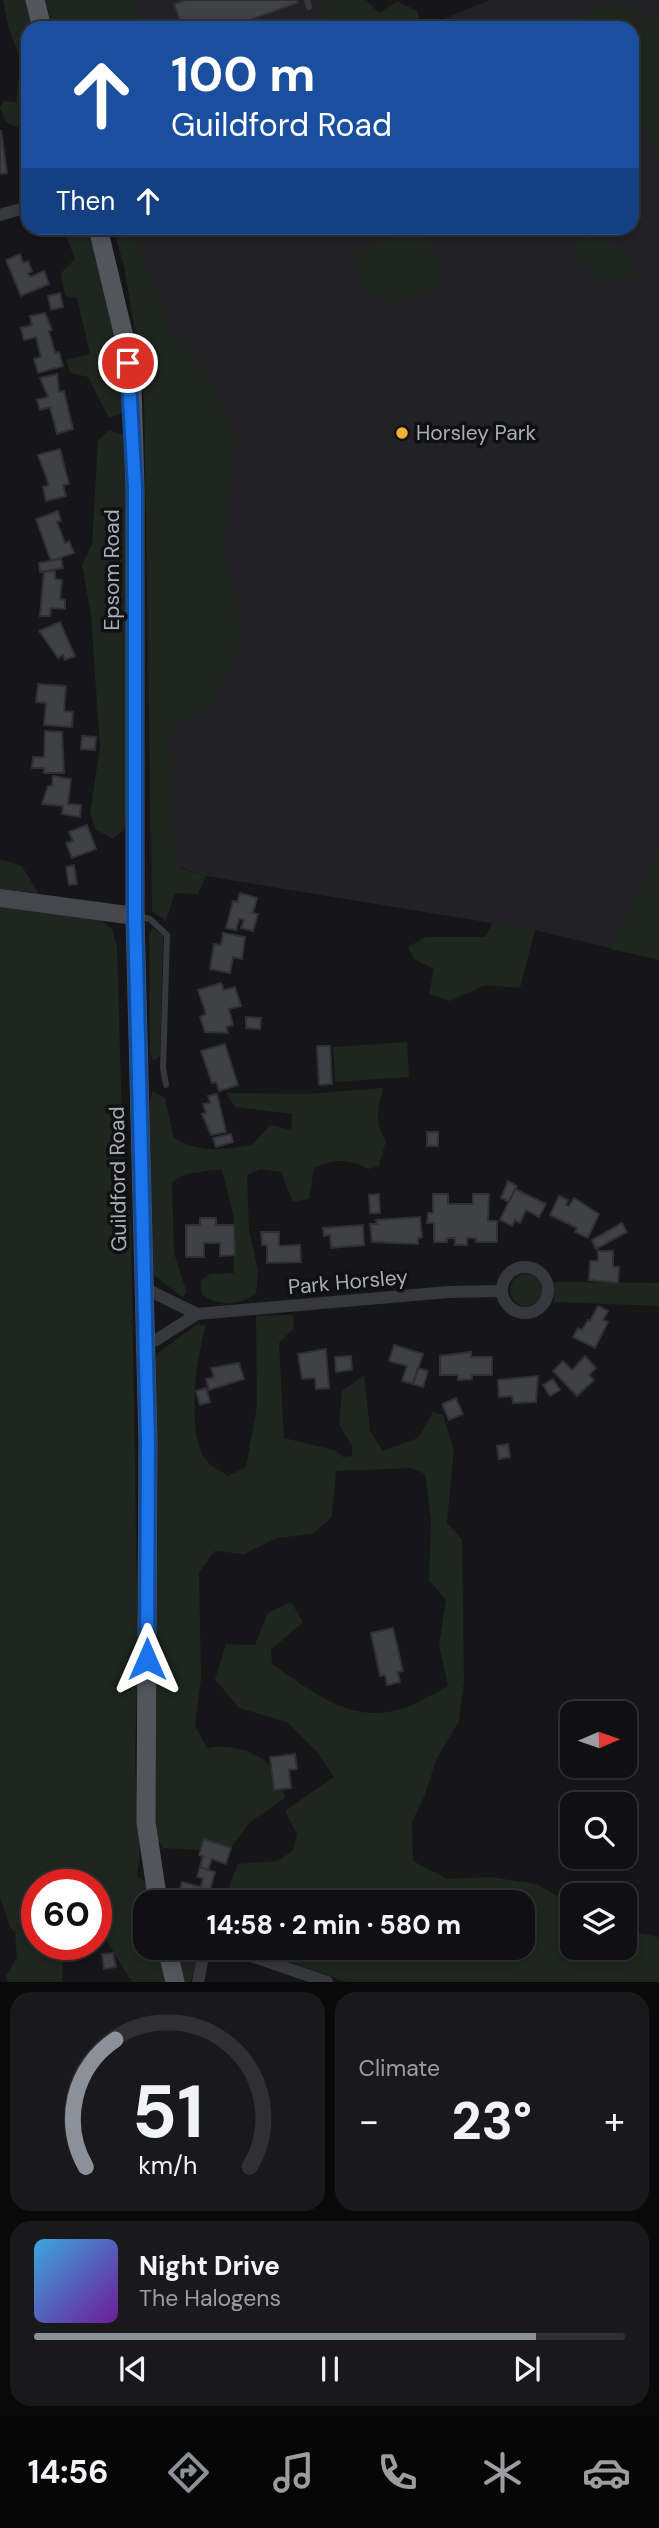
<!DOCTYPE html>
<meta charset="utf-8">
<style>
:root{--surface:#101012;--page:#19191b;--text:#f1f3f6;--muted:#9c9d9f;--line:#303032;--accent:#8c9099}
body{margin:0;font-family:"DM Sans",sans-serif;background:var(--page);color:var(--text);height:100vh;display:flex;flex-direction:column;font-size:26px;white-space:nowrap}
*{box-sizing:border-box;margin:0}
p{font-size:23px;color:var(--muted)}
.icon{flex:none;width:38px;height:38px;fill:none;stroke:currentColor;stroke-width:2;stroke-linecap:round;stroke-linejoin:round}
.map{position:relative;height:1982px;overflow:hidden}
.sheet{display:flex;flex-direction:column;gap:10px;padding:10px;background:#09090a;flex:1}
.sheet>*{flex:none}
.top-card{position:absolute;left:21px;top:21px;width:618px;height:214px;border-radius:21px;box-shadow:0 4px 10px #0003,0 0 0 2px var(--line);background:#1a4fa0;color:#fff;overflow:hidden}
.needle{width:46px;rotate:88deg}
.fabs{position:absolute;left:560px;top:1701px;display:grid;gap:14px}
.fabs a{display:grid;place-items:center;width:77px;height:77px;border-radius:14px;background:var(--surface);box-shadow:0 4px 10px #0003,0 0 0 2px var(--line);font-size:35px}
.speed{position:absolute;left:21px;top:1869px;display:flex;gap:14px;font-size:35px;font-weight:700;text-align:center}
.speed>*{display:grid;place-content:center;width:91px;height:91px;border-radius:50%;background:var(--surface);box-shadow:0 4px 10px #0003,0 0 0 2px var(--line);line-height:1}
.speed .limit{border:10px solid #d22;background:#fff;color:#111}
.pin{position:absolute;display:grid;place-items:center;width:60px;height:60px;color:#fff;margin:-30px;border:4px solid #fff;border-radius:50%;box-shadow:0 2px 7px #0007}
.me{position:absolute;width:77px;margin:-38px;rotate:0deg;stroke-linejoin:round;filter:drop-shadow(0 0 5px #0008)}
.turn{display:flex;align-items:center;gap:24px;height:147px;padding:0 35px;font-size:32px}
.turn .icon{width:91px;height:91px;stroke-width:2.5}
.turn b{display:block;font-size:49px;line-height:60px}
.then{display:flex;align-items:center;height:66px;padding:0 35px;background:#0003;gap:14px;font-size:26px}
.big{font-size:52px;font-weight:800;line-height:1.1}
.sheet .card{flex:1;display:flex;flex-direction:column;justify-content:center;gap:10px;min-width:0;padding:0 24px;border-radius:21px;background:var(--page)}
.sheet .dial{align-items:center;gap:0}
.dial svg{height:182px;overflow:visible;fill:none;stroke:var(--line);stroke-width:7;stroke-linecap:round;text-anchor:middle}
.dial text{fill:var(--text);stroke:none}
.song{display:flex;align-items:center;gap:21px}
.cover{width:84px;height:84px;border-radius:10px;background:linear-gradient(135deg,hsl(200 70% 55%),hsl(280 70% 35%))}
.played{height:7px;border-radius:4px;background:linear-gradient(90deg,var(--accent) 85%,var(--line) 85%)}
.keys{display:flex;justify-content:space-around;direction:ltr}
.heat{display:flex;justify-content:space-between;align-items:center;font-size:38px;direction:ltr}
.sheet .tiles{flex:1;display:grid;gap:10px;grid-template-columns:1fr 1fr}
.card:last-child{grid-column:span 2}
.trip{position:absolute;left:133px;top:1890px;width:402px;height:70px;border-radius:21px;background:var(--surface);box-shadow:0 4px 10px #0003,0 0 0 2px var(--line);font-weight:800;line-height:70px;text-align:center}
.tab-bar{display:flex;height:112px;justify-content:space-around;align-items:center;background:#060607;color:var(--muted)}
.tab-bar .icon{width:49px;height:49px}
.tab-bar .on{color:var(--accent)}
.tab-bar b{font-size:32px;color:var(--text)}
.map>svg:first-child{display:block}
</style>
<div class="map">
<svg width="659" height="1982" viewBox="0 0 659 1982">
<rect width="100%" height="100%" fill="#161618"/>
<path fill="#222225" d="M45,0H328L339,28H53Z
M490,0H659V960L535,930L206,876L151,858L144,384L124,266L113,228H632V28H422Z"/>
<path fill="#1e261f" d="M3,0H29L36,28H28V132L6,122L0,108L4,101L16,102L21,60L9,30Z
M45,0H136V19L139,28H53Z
M320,0H366L379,13L397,1L417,11L423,28H329Z
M627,3L636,14L627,28H582L583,16L599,5Z
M659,14V161L632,109V29Z
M63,228H93L120,337L126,412L109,418L88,377L70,373L66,360L90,354L77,298L65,296L61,273L75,259Z
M113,228H131L170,329L205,369L234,439L224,547L242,641L206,708L167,733C175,777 165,826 179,868L206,876L198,894L175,893L166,921L152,911L144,384L124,266Z
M419,230L442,264L438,285L396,304L371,292L355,272L358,252L405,232Z
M584,233L625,250L635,277L607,283L583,264L574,248Z
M109,430L125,435L129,804L124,830L113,839L95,829L90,813L100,747L91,615L82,565L92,544L98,441Z
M659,850V960L610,949Z
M0,859L22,866L38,893L0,889Z
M0,903L99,919L112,929L117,946L123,1155L131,1225L138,1656L135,1760L140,1855L137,1876L147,1882L151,1902H145V1948H161L169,1982H132L105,1938L96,1937V1885H37V1944H72L63,1963L62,1982H8L6,1976L17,1957L15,1932L10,1927L0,1898Z
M493,923L535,930L520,988L485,985L450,1001L429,994L434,969L414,959L408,947L426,937H485Z
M153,928L163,935L160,1056L153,1061L150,1050L149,933Z
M407,1042L409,1077L335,1082L333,1047Z
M383,1088C378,1108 374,1123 386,1141L379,1166L368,1169C348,1158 334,1159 314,1168L309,1199L293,1202L281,1172L260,1169L247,1175L249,1230L258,1270L256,1294C239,1305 219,1308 202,1294L201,1281L210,1274L234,1273V1218L222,1169L186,1174L172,1182L174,1253L187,1293L182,1297L155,1276L150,1265C149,1226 140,1123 153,1091L165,1098L174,1138C199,1153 224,1150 252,1145L270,1125L291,1130L292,1114L235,1107L226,1093L307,1094Z
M510 1290a16 16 0 1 1 32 0a16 16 0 1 1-32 0Z
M553,1282L659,1283V1306L554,1302Z
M293,1315L294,1328L279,1343L284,1438L334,1450L343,1457L352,1456V1446L339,1424L342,1391L364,1375L370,1431L383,1451L418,1438L433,1412L443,1415L454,1450L447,1523L462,1539L464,1682L459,1721L436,1760L425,1795L412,1822L413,1861L447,1879L490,1877L536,1884L572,1905V1948H625V1930L659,1937V1982H347L249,1948H523V1902H223L238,1864L277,1861L293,1851L297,1834L285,1811L334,1777L318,1753L287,1722L239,1708L215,1679L226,1644L255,1645L268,1613L291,1602L303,1622L271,1650L272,1664C312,1691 348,1723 399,1710C416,1705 433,1694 448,1686L439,1645L446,1600L429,1580L431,1520L425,1474L411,1468L336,1471L332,1517L313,1534L277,1538L244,1554L215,1551L199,1572L201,1679L195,1726L207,1748C241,1742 281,1759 285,1798L250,1822L231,1848L205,1839L201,1850L163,1848L154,1834L152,1364L159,1352L196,1325L206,1326C196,1356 186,1434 206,1460C210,1466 222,1471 228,1476L246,1467L257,1406L256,1316Z
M176,1948H200L191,1982H182Z"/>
<path fill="#404145" stroke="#303034" stroke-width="2" d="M186,0H297L298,3L226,28H183L174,4Z
M1,131L7,173L0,174V131Z
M20,254L23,263L28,261L32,271L28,273L30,277L44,271L49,284L21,296L6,260Z
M60,293L63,307L51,310L48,296Z
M45,313L52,330L49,331L55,353L59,352L63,366L38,373L34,359L41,357L36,337L24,340L21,328L32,325L30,316Z
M57,374L59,392L64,391L73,429L57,434L50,407L40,410L37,400L48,397L40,378Z
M60,449L69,484L63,485L66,496L46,501L43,487L49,485L38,455Z
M58,511L61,521L57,522L65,543L69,541L74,553L51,561L36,519Z
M61,559L63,568L40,572L39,563Z
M44,571L55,572V579L62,580L60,599L65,600V609L51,608L50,616H40Z
M60,622L75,656L65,660L63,655L58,658L39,631Z
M38,684L66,686L64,711L73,712L72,727L44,725L46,703L36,702Z
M45,731L62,732L64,773H44V768H32L33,757H44Z
M82,736L96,737L95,750L81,749Z
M53,776L71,779L68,804L81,805L80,817L62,814L63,806L42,804L48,786H52Z
M87,825L96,849L72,858L66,843L73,841L69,832Z
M74,865L77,884L69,885L66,867Z
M240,893L257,898L253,913L258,914L253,931L241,928L244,920L239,919L236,930L226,928L233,901L237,902Z
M223,933L245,937L242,959L233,957L230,973L210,969L214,944L221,945Z
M221,983L224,990L235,987L241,1006L229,1009L233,1025L226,1027L228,1033L205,1032L200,1017L206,1014L198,990Z
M246,1017L261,1018L260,1029L246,1028Z
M225,1044L238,1085L219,1091L216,1082L212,1083L201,1051Z
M317,1046H330L332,1084L319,1085Z
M217,1094L226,1132L211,1135L202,1114L206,1113L203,1104L210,1103L208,1096Z
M427,1132H438V1146H427Z
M231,1134L233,1142L216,1147L213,1138Z
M508,1181L517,1186L509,1202L501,1198Z
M515,1189L546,1204L539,1217L526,1210L520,1223L515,1220L512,1226L500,1220Z
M379,1194L380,1213H370L369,1195Z
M433,1194H448V1204H473V1194H489L488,1221H497V1242H476V1238H467V1245H455V1238H447V1242H434V1223H427L428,1213H433Z
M559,1196L568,1200L566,1205L569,1206L574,1198L599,1214L588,1238L575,1232L577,1228L550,1215Z
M420,1217L422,1237L418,1238V1244L372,1242L370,1224H377L376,1220Z
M200,1218H216V1225H234L235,1255L220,1256V1243H204V1257H186V1225H200Z
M622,1223L627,1232L596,1249L592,1240Z
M363,1225L364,1245L331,1248L330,1235L324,1236L323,1228Z
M261,1232H279V1246L300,1245L301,1262L267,1263V1245H262Z
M598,1251H613V1267H619L618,1283L589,1280L590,1261H598Z
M598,1306L608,1311L603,1320L608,1322L595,1348L573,1337L578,1328L582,1330L588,1320L590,1321Z
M394,1345L423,1354L413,1384L402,1381L407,1366L389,1361Z
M326,1349L329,1388L316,1389L315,1378L302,1379L298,1354Z
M471,1352V1357H492V1375H472V1379L458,1380V1375H440V1356Z
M351,1356L352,1370L336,1372L335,1357Z
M585,1356L596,1368L589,1375L594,1380L577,1396L553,1371L563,1361L572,1370Z
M239,1363L244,1379L209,1390L206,1379L214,1377L211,1368Z
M418,1368L428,1371L423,1387L413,1384Z
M538,1376L536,1402L513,1403L512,1396L499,1397L498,1380Z
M553,1379L560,1390L550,1396L543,1385Z
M206,1388L210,1402L200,1405L196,1391Z
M456,1398L463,1414L449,1420L442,1404Z
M508,1444L510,1457L499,1459L497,1446Z
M393,1628L403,1671L398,1672L400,1682L387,1685L385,1675L380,1676L371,1633Z
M295,1754L297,1769L289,1770L291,1788L274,1790L270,1757Z
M204,1839L231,1848L226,1864L212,1859L208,1870L200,1867L203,1856L199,1855Z
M200,1867L215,1872L207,1902H176L182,1882L201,1887L203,1878L197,1877Z
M113,1953L116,1967L104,1969L102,1954Z"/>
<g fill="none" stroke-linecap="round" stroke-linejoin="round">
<path stroke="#37383d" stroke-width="6" d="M307,0L309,7
M137,916L150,919L167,935L163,1068L166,1085"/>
<path stroke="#37383d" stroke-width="12" d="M0,215L28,207
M502 1290a23 23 0 1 1 46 0a23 23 0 1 1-46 0Z
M144,1288L197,1314L448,1292L502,1291
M145,1343L156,1340L197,1314
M228,1948L327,1982
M198,1982L205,1948"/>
<path stroke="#45474d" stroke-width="18" d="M0,898L135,916"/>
<path stroke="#53555c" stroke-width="19" d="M35,0L42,28
M98,228L125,341L132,386L135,488V916L148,1442L146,1822L158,1902
M167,1948L175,1982"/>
</g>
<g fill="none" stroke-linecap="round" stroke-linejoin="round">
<g stroke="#114b97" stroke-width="18">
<path id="route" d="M128,363L135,488V916L148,1442L147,1659"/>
</g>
<use href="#route" stroke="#1a73e8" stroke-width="12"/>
</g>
<circle fill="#f2b134" stroke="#111113" stroke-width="2.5" cx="402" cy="433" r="7"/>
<g text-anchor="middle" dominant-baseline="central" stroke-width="7" stroke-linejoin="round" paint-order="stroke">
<g font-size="21" fill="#a8adb8" stroke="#111113" text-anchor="start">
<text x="416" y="433">Horsley Park</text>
</g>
<g font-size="21" fill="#a8adb8" stroke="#111113">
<text transform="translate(112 570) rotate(-90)">Epsom Road</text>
<text transform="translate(118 1179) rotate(-91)">Guildford Road</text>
<text transform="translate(348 1282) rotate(-5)">Park Horsley</text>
</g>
</g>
</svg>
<div class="fabs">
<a><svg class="needle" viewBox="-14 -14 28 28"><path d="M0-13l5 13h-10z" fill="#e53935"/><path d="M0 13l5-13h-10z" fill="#9c9d9f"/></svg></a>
<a><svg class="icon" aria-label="search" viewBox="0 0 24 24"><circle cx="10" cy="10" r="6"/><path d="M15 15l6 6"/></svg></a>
<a><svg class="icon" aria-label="layers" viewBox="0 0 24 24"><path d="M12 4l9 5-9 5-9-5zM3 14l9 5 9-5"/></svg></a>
</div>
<div class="speed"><div class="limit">60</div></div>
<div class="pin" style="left:128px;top:363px;background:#d93025"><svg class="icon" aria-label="arrive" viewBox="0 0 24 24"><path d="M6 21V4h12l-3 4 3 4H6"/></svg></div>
<svg class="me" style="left:147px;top:1659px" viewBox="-20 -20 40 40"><path d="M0-17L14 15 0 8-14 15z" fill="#1a73e8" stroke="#fff" stroke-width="4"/></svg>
<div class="trip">14:58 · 2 min · 580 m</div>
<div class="top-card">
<div class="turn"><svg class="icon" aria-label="ahead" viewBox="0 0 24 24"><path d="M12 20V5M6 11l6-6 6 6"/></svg><div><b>100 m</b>Guildford Road</div></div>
<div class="then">Then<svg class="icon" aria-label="ahead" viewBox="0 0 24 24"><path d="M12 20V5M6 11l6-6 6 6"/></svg></div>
</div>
</div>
<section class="sheet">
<div class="tiles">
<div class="card dial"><svg viewBox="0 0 100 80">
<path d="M14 69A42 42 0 1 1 86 69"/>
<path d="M14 69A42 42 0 0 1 27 13" stroke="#8c9099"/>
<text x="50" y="56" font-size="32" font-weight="700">51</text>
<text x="50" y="72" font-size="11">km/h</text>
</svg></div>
<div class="card"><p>Climate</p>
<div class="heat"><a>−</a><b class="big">23°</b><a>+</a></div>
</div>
<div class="card">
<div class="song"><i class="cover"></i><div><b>Night Drive</b><p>The Halogens</p></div></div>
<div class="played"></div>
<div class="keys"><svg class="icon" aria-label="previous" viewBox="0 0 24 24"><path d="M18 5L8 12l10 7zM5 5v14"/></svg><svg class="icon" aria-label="pause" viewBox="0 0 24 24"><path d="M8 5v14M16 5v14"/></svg><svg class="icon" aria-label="next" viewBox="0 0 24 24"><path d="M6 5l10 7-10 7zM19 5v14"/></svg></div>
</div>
</div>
</section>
<nav class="tab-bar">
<b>14:56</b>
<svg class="icon on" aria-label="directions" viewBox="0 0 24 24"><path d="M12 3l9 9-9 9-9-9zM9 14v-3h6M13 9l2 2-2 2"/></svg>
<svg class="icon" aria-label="music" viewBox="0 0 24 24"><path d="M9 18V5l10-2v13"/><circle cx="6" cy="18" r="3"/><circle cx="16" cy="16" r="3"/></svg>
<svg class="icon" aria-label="phone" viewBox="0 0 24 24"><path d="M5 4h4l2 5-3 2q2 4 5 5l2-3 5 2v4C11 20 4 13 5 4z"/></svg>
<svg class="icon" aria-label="climate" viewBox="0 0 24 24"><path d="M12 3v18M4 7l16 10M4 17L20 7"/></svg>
<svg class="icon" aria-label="car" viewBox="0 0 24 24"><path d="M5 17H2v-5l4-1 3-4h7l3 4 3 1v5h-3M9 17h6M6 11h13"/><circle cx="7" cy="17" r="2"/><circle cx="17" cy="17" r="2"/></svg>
</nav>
